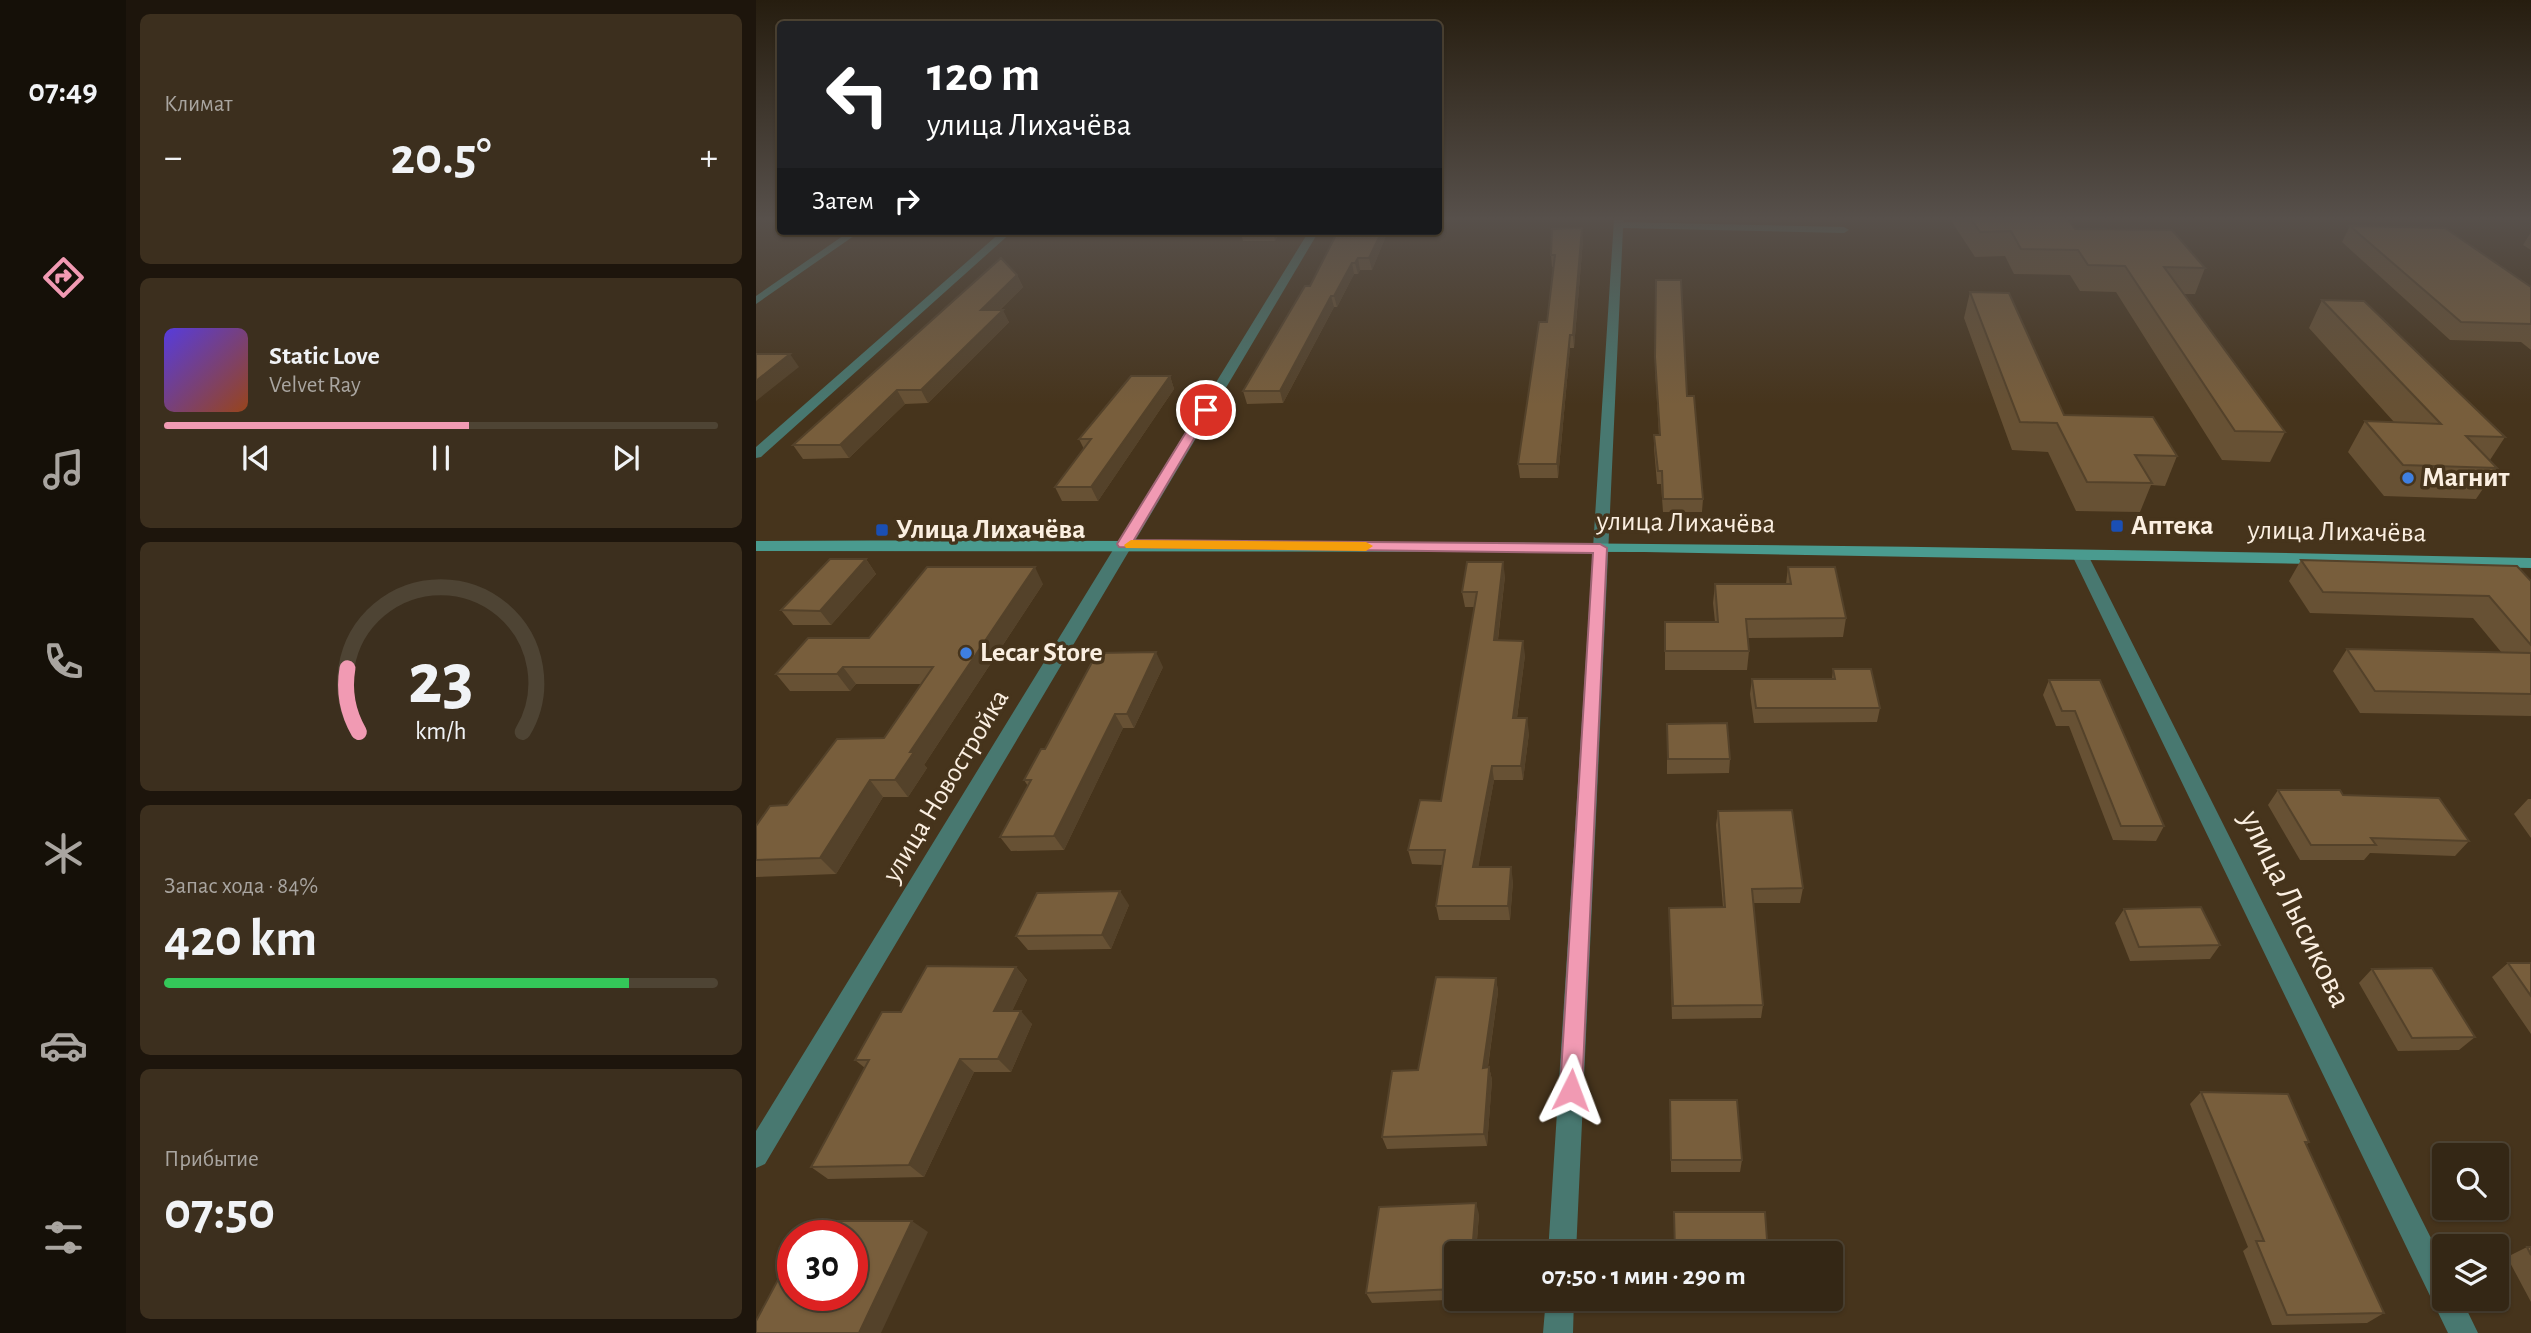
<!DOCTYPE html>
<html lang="ru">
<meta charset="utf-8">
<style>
:root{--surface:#342715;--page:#3c2f1e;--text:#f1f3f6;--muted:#a9a5a0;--line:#4e4434;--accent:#f19ab3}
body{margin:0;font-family:"Alegreya Sans",sans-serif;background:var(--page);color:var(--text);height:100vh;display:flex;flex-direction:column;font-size:26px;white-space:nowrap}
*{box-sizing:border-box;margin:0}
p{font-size:23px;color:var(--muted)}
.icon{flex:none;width:38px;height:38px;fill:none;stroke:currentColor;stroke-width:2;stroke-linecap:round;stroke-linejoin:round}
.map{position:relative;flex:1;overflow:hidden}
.drawer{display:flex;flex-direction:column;gap:14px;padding:14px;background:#1d150c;width:630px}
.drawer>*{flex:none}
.top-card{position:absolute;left:21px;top:21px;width:665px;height:214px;border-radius:7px;box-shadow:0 2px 5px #0004,0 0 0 2px var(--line);background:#202124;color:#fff;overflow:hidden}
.tools{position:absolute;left:1676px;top:1143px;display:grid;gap:14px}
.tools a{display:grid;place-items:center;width:77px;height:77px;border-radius:7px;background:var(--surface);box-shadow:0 2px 5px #0004,0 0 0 2px var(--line);font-size:35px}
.speed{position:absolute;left:21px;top:1220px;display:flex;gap:14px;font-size:35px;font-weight:700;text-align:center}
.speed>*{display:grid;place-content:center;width:91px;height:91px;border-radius:50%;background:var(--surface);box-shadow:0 2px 5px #0004,0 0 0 2px var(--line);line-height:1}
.speed .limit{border:10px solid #d22;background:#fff;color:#111}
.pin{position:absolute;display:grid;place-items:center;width:60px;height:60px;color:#fff;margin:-30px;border:4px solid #fff;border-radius:50%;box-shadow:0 2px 7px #0007}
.me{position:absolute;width:77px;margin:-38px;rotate:3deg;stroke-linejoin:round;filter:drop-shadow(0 0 5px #0008)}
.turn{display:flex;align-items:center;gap:24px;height:147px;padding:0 35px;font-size:32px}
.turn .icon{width:91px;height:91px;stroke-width:2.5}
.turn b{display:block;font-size:49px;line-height:60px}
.then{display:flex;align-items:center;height:66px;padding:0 35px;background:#0003;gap:14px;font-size:26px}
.big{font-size:52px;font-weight:700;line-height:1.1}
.drawer .widget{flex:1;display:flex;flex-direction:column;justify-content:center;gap:10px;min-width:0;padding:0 24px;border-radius:10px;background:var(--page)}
.drawer .dial{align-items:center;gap:0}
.dial svg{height:182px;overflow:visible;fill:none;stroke:var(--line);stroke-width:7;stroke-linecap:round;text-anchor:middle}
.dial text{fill:var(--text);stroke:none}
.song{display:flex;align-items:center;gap:21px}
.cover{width:84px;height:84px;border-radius:10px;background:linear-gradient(135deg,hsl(250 70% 55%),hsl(20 70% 35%))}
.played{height:7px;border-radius:4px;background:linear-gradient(90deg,var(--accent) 55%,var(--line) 55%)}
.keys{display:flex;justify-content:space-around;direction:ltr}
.heat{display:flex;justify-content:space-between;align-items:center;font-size:38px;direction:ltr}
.charge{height:10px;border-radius:5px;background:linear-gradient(90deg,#34c759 84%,var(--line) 0)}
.trip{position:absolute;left:688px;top:1241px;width:399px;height:70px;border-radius:7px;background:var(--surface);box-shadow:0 2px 5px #0004,0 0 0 2px var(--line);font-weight:700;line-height:70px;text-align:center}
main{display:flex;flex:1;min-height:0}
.tabs{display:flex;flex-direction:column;width:126px;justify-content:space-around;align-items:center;background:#151008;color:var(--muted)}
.tabs .icon{width:49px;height:49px}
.tabs .current{color:var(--accent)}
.tabs b{font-size:32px;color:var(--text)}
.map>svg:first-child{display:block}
</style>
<main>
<nav class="tabs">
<b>07:49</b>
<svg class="icon current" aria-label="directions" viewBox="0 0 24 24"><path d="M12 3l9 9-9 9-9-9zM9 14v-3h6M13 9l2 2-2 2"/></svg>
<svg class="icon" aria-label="music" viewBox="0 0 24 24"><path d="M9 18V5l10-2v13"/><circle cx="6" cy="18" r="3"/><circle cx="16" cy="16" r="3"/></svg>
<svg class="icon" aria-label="phone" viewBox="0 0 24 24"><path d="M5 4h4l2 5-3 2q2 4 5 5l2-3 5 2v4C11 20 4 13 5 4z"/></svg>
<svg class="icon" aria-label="climate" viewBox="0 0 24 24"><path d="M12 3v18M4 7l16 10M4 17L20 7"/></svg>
<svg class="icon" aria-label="car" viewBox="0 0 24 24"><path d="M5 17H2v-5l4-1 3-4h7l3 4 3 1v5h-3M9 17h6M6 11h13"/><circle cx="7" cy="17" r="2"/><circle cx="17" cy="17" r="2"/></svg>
<svg class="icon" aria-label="filters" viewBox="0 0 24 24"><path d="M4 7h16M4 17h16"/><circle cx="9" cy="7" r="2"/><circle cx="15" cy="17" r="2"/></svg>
</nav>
<section class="drawer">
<div class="widget"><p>Климат</p>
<div class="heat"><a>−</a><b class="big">20.5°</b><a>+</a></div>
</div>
<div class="widget">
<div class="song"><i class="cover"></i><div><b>Static Love</b><p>Velvet Ray</p></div></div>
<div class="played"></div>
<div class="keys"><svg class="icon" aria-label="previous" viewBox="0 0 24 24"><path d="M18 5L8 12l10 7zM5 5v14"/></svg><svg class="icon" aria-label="pause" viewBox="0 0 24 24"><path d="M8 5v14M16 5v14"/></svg><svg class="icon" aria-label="next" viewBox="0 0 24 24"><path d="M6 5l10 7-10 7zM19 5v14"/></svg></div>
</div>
<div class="widget dial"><svg viewBox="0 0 100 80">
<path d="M14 69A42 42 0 1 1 86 69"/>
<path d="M14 69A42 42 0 0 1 9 41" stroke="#f19ab3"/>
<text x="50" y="56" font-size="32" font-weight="700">23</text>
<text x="50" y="72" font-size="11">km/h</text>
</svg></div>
<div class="widget"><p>Запас хода · 84%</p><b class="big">420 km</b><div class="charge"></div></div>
<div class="widget"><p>Прибытие</p><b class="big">07:50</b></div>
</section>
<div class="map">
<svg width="1775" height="1333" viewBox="0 0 1775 1333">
<rect width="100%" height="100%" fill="#46341c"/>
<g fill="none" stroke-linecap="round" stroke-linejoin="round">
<path fill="#487870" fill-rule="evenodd" d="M858,219H867L868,222L1088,227L1093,230L1088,233L867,228L820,1253H792Z
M94,231H105L0,304V296Z
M246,231H257L5,457L0,458V447Z
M553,231H563L9,1164L0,1168V1131Z
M1324,550L1332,555L1689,1266V1298H1705L1722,1333H1692L1316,555Z
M790,1298H818L817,1333H787Z"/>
<path fill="#4a9b8f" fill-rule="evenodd" d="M0,541C592,539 1183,545 1775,558V568L888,552L0,551Z"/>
</g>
<path fill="#675134" d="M1194,219H1312L1319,229L1449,268L1439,294H1427L1529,432L1514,462L1466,460L1360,292L1324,291L1314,275L1258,274L1249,256L1219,257Z
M1594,226L1775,287V350L1765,342L1694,340L1586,242Z
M484,231H525L519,241H487Z
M632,231L616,270H604L602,274H598L581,307H578L527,403L491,404L487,391L554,286Z
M1775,232V250L1767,245Z
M827,240L818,348H814L802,478H764L762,464L791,322L797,267H796L795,255Z
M261,275L267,287L244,310L253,322L172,403L149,404L93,458L47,459L37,445Z
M900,280L931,396L947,499L946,512H907L905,484H901L898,448V435H903L899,369Z
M1214,292L1308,415L1421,456L1409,486L1395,485L1384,512L1320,511L1292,452L1256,450L1208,318Z
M1566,300L1749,437L1734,460L1741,468L1720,499L1628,496L1592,452L1609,421L1638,422L1553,328Z
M414,376L418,389L342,501H306L299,487L328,449L323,439Z
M110,559L120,574L75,625H37L25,610Z
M1545,560L1775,581V716L1604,713L1577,671L1591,649L1746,653L1717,618L1554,613L1533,581Z
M1032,567L1090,618L1087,637L992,638L993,651L991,670H909V622H959L957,603L959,584H1030Z
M749,576L742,640L769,655L761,718L773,733L767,780H738L722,867L757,881L754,920H683L680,906L686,865L656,864L652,850L685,801L719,607H709L706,592Z
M287,584L168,765L171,768L152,797H127L80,874L0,877V826L128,738L166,684H100L94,691H34L20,674L113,638Z
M407,667L378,728H367L308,850L255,851L244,837L272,786L268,780L289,749Z
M1077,669L1124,708L1121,722L998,723L994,694L996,679H1076Z
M1293,680H1344L1408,826L1400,841L1357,840L1313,726H1300L1287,695Z
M911,724L974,759L973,773L911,774Z
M1522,790L1587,795L1713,841L1699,856L1614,853L1608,860H1544L1512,805Z
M1772,799H1775V838L1758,814Z
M962,811L1047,888L1044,903H997L1007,1005L1005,1018L916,1019L913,908L967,907L960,825Z
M373,905L355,949L272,950L260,936Z
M1368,909L1464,945L1454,959L1374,961L1359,923Z
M1752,963H1775V1034L1736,977Z
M260,967L271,980L256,1011L276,1024L255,1072H218L168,1177L72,1179L55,1167L109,1068L99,1060L145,1012Z
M1616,969L1719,1037L1703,1050L1642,1051L1603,983Z
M740,978L742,992L732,1067H733L736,1080L731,1146L631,1149L626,1137L662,1070Z
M1445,1092L1553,1142L1550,1145L1628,1313L1611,1323L1516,1325L1487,1251L1492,1247L1434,1104Z
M914,1100L986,1160L984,1172H915Z
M723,1214L720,1253H700V1298L717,1299L616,1303L610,1293Z
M1771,1247H1775V1302L1751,1257Z"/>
<path fill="#54422a" d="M826,228L827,240L818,348L817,335Z
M517,231H525L519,241Z
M626,231H632L616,270L613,258Z
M602,258L604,270L602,274L599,263Z
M596,263L598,274L581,307L578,296Z
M261,275L267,287L231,322L225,310Z
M575,296L578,307L527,403L524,391Z
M247,310L253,322L172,403L165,390Z
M814,335V348L802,478L801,464Z
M34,354L43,367L0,401V381Z
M414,376L418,389L342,501L335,487Z
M141,390L149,404L93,458L84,445Z
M110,559L120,574L75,625L64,611Z
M747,562L749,576L740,655L738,640Z
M279,567L287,584L168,765L171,768L152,797L139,780L154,752Z
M767,641L769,655L759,733L757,718Z
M400,652L407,667L378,728L371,714Z
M87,667L100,684L94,691L81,674Z
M359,714L367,728L308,850L298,836Z
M771,718L773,733L767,780L765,766Z
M736,766L738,780L720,881L717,867Z
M114,780L127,797L80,874L64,858Z
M755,867L757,881L754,920L752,906Z
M364,891L373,905L355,949L346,935Z
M260,967L271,980L250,1024L238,1011Z
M740,978L742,992L730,1080L727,1068Z
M265,1011L276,1024L255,1072L242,1059Z
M204,1059L218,1072L168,1177L153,1165Z
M733,1067L736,1080L731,1146L728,1134Z
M720,1203L723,1214L720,1253H716Z
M156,1221L172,1232L125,1333H103Z"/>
<path fill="#785e3c" stroke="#54422a" stroke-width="2" d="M1215,219H1312L1319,229L1416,230L1449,268L1408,267L1529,432L1479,431L1369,266L1332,265L1322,250L1265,249L1255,231L1224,232Z
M1594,226L1689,228L1775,287V324L1705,322Z
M826,228L817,335H814L801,464H762L783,322H791L799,255H795L796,229Z
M582,231H626L613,258H602L599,263H596L578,296H575L524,391H487L549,286H554Z
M245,258L261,275L225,310H247L165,390H141L84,445H37Z
M900,280H925L931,396H938L947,499H907L906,471H902L898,435H904L899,357Z
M1214,292L1253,293L1308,415L1397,417L1421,456L1379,455L1396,483L1331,482L1301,423L1264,422Z
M1566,300L1608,301L1749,437L1710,436L1741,468L1647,465L1609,421L1685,424Z
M0,354H34L0,381Z
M375,376H414L335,487H299L335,439H323Z
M74,559H110L64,611L25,610Z
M1545,560L1761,566L1775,581V645L1733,596L1567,592Z
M711,562H747L738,640L767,641L757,718H771L765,766H736L717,867H755L752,906H680L689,850H652L664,800L685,801L721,592H706Z
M171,567H279L154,752H158L139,780H114L64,858L0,860V826L14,806L31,805L81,739L128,738L177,667H87L81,674H20L52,638H113Z
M1032,567H1079L1090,618L990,619L993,651H909V622H962L959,584H1035Z
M1591,649L1775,653V694L1619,691Z
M400,652L371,714H359L298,836L244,837L275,780H268L285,749H289L341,653Z
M1077,669H1115L1124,708H1000L996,679H1079Z
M1293,680H1344L1408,826H1365L1319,711H1306Z
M971,723L974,759H912L911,724Z
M1522,790H1584L1587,795L1683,798L1713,841L1615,838L1620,845H1555Z
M1036,810L1047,888L996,889L1007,1005L917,1006L913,908L969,907L962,811Z
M364,891L346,935L260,936L281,893Z
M1445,907L1464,945L1383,947L1368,909Z
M1752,963H1775V996Z
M171,966L260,967L238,1011H265L242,1059H204L153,1165L55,1167L113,1060H99L126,1012H145Z
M1676,968L1719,1037L1656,1038L1616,969Z
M680,977L740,978L727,1068L733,1067L728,1134L626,1137L636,1071L662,1070Z
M1445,1092L1532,1094L1553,1142H1549L1628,1313L1531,1315L1500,1241H1508Z
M914,1100H981L986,1160H915Z
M720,1203L716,1253H700V1289L610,1293L623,1207Z
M918,1212H1009L1012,1253H919Z
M71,1221H156L103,1333H0V1321L32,1261H37V1295H96V1236H63Z
M1771,1247H1775V1255Z"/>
<linearGradient id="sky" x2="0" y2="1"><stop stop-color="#261d0f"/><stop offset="0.54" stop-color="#57504b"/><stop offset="1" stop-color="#57504b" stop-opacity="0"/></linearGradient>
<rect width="1775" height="405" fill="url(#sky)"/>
<path fill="#f19ab3" stroke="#9d6474" stroke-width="2" d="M445,408L455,410L378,540L844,544L851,548L826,1090L823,1098L815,1102L807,1098L804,1090L837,553L363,547L361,544Z"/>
<path fill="#f59e0b" d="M375,540L610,542L617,546L610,551L370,548L368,545Z"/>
<g fill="#3f7fe0" stroke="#46341c" stroke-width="2.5">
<circle cx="1652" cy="478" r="7"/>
<circle cx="210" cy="653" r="7"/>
</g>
<g fill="#1a4fb4" stroke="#46341c" stroke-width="2.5">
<rect x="1354" y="519" width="14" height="14" rx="3.5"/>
<rect x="119" y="523" width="14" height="14" rx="3.5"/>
</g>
<g text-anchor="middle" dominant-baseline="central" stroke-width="7" stroke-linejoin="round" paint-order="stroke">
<g font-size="28" font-weight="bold" fill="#fbefe1" stroke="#46341c" text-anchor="start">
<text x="1666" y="478">Магнит</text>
<text x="1375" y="526">Аптека</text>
<text x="140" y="530">Улица Лихачёва</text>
<text x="224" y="653">Lecar Store</text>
</g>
<g font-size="28" fill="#fbefe1" stroke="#46341c">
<text transform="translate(930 523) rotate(1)">улица Лихачёва</text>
<text transform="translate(1581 532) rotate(1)">улица Лихачёва</text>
<text transform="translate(190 786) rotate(-59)">улица Новостройка</text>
</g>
<g font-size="33" fill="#fbefe1" stroke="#46341c">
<text transform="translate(1539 909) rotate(64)">улица Лысикова</text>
</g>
</g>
</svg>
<div class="tools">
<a><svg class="icon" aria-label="search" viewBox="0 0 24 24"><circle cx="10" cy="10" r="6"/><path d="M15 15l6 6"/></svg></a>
<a><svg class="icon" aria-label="layers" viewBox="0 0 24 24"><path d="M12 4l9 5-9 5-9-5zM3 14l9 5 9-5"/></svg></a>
</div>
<div class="speed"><div class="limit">30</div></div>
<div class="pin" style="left:450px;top:410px;background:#d93025"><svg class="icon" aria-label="arrive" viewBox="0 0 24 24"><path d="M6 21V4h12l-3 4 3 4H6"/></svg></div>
<svg class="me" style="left:815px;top:1090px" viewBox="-20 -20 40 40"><path d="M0-17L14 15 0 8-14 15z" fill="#f19ab3" stroke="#fff" stroke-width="4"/></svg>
<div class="trip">07:50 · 1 мин · 290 m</div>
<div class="top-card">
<div class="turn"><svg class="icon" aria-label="left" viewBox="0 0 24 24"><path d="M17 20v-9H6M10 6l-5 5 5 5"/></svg><div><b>120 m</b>улица Лихачёва</div></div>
<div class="then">Затем<svg class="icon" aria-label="right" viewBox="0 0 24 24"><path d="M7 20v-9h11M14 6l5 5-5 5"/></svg></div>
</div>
</div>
</main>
